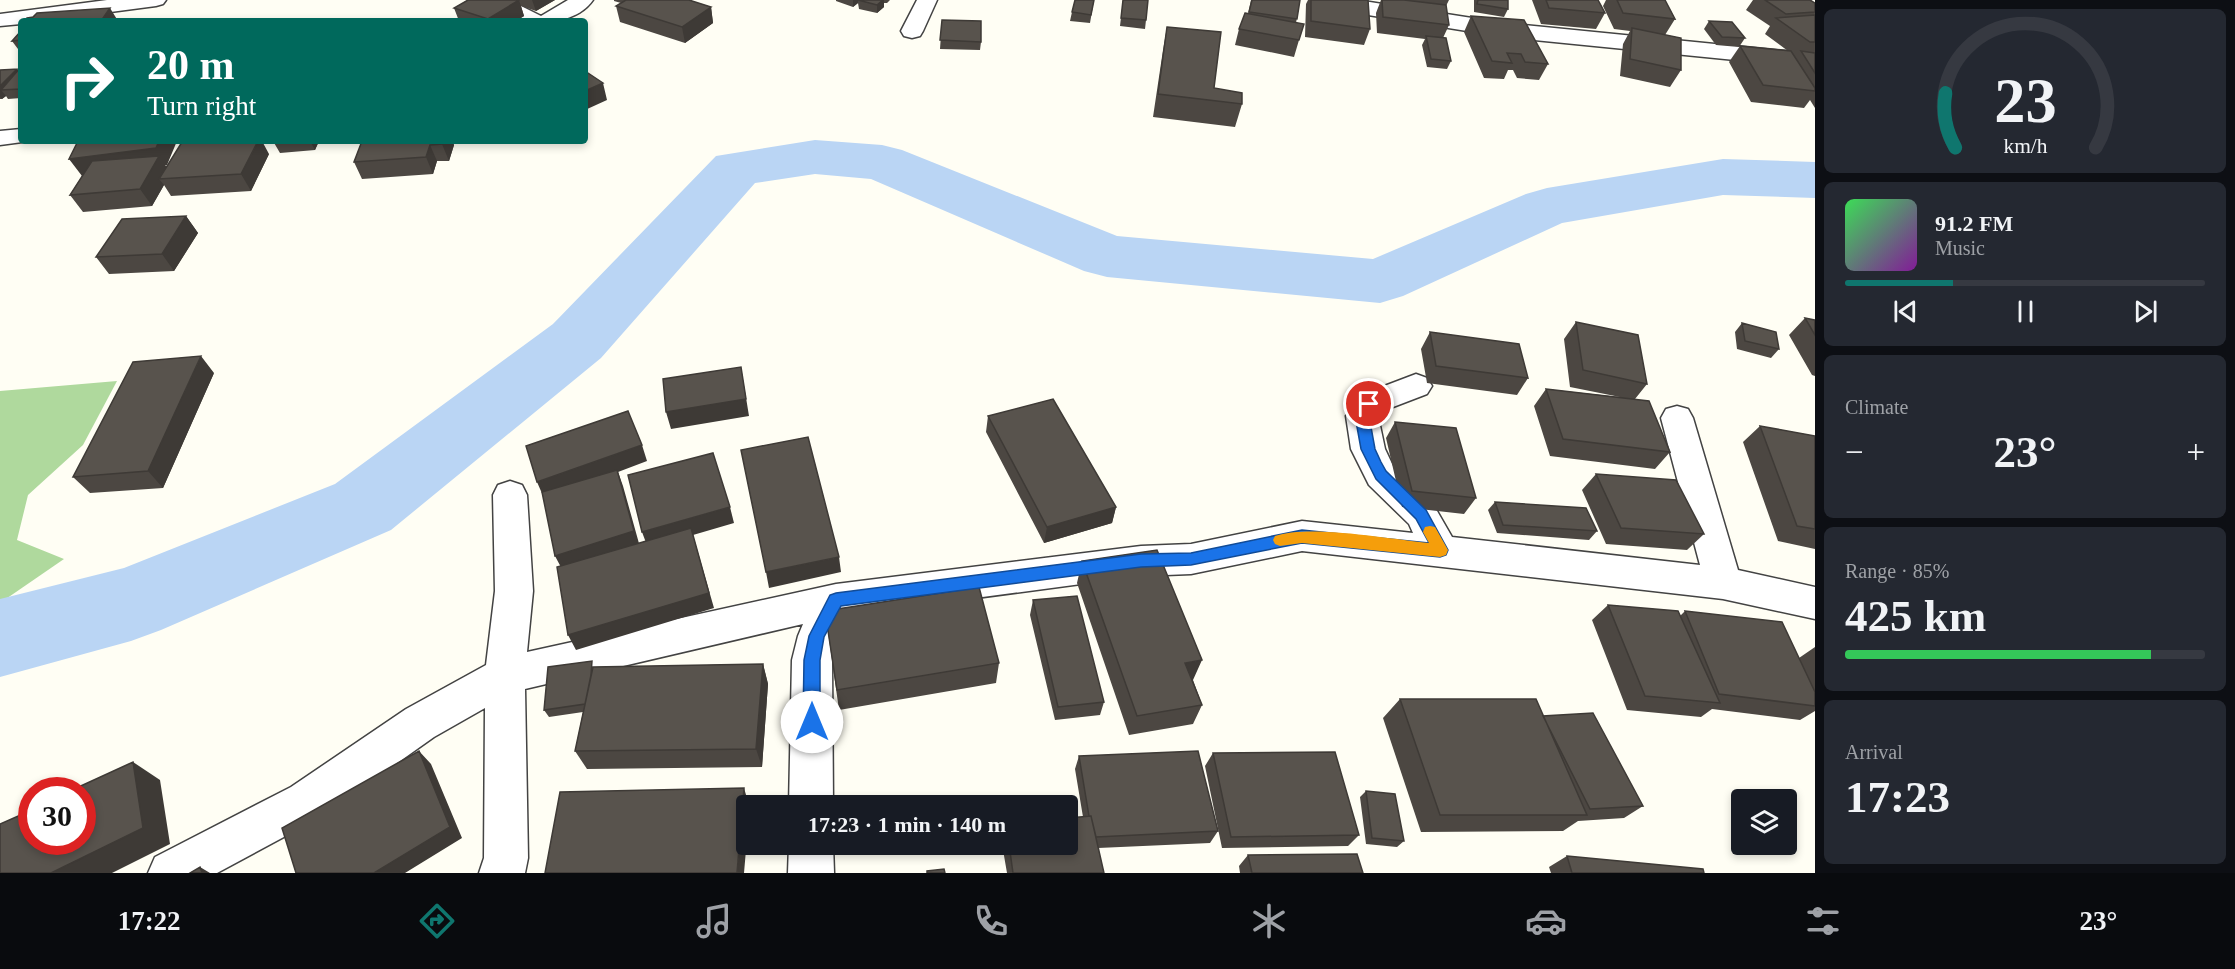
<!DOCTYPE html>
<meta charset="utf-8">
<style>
:root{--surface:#171b24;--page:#242831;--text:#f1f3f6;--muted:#9ea1a6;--line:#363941;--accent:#0f766e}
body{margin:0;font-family:Georgia,serif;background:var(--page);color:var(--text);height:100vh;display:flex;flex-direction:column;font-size:22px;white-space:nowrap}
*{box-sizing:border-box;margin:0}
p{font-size:20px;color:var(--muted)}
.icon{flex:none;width:33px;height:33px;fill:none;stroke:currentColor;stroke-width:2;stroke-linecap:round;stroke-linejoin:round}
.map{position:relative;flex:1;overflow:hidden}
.drawer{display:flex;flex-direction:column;gap:9px;padding:9px;background:#0d0f14;width:420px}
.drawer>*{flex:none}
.top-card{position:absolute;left:18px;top:18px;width:570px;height:126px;border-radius:6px;box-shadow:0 3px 9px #0003;background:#00695c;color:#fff;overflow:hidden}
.fabs{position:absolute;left:1731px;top:789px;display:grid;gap:12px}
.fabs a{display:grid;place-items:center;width:66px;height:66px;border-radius:6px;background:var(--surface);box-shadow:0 3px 9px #0003;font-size:30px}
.speed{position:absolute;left:18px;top:777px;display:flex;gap:12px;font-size:30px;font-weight:700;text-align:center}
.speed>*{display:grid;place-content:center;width:78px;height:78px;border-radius:50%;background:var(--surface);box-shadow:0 3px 9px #0003;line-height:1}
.speed .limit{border:9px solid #d22;background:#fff;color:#111}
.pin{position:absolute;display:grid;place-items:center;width:51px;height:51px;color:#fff;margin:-26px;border:3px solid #fff;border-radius:50%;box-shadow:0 2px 6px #0007}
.me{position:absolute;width:66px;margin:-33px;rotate:0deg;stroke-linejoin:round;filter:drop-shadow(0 0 4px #0008)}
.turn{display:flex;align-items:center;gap:21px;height:126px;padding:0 30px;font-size:27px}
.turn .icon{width:78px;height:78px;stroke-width:2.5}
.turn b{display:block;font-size:42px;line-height:51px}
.big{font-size:45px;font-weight:800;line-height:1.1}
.drawer .card{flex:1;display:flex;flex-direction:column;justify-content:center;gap:9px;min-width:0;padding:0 21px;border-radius:9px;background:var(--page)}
.drawer .dial{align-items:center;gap:0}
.dial svg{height:156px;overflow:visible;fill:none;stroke:var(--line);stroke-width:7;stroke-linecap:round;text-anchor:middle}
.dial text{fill:var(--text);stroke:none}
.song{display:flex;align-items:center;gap:18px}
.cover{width:72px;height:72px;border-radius:9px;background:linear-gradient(135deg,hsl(130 70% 55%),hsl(290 70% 35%))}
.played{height:6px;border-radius:3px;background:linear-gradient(90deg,var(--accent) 30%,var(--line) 30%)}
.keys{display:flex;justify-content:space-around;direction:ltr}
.heat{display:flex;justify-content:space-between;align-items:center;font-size:33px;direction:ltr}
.charge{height:9px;border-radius:4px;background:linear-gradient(90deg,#34c759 85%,var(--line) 0)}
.trip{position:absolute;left:736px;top:795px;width:342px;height:60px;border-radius:6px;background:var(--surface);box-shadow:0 3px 9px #0003;font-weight:800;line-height:60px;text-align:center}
.dock{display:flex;height:96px;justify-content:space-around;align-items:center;background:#090b0e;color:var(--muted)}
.dock .icon{width:42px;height:42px}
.dock .active{color:var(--accent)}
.dock b{font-size:27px;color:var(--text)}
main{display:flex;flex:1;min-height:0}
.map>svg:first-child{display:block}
</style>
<main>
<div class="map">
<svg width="1815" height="873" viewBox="0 0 1815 873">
<rect width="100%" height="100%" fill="#fffef4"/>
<path fill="#afd99d" d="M117,381L83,445L28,495L17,540L64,559L0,603V391Z"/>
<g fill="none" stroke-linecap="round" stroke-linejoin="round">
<path fill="#bad5f4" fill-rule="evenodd" d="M815,140L882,145L902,150L1117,236L1373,259L1526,194L1547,188L1723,159L1815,162V198L1723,195L1562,223L1403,296L1380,303L1107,277L1084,271L871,179L815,174L755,183L601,358L391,530L161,630L131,641L0,677V599L124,568L335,484L553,324L716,156Z"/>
<g stroke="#434343" stroke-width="3">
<path id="minor" d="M107,0H166L163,4L156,6L42,21H21V24L0,26V14Z
M483,0H509L541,16L568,0H593C578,22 544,25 520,21C509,19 496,10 486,4Z
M917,0H937L923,31L920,36L912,38L904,36L901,31Z
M1320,0H1357L1504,23L1815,54V68L1504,37L1368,15L1323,4Z
M21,129V141H30L0,145V131Z
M1416,374L1427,378L1432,386L1427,394L1380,412L1378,416L1385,449L1393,466L1433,504L1452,537L1700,565L1661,418L1666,409L1677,406L1688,409L1693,418L1738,570L1815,587V619L1723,599L1302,551L1191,574L1141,576L848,615L836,638L832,660L833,806H789L792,660L798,636L803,624L525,689L528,858L525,873H479L484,858L485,708L434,737L321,817L217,873H148L155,857L291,787L406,709L486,665L495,591L493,495L498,485L510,481L522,485L527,495L533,591L527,652L836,584L1141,546L1191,544L1302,521L1413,533L1409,524L1369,485L1351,449L1346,416L1358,396Z
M789,844H833L834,873H788Z"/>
</g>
<use href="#minor" fill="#fff" fill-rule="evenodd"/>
</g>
<path fill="#4c4742" d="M468,0H555L536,11L521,6L524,16L516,21H459L454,8Z
M614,0H689L711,7L713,23L685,43L620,22L616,6L621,3L614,1Z
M836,0H890L887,3H884V7L877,13L859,9L858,3L853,7L836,1Z
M1094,0L1090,23L1070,21L1072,12Z
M1123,0L1146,20L1145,29L1120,26Z
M1251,0H1300L1296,23L1299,40L1294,57L1235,45L1239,29L1248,14Z
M1308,0H1368L1370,29L1364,45L1305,37L1306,4Z
M1381,0H1449L1446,6L1449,25L1443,38L1451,61L1447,69L1427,67L1422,45L1425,39L1377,33L1376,13Z
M1474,0H1508V9L1504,17L1474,12Z
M1532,0H1598L1605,13L1596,29L1541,24Z
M1606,0H1665L1675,19L1665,35L1681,70L1670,87L1620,76L1623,44L1630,31L1614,29L1603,6Z
M1753,0H1810L1815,3V108L1810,100L1804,108L1751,102L1729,62L1740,46L1788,51L1765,34L1770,26L1746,10Z
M1471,16L1548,64L1539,80L1517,78L1513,70H1508L1504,79L1484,78L1464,32Z
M942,20L981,42L980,50L940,49Z
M1709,21L1745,38L1739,47L1716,45L1704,29Z
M1167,27L1214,88L1242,104L1235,127L1153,117L1163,50Z
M21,31V53L12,41Z
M21,68V98L8,99L6,96L2,99H0V70H18Z
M273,141H319L315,150L280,153Z
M362,141H452L454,145L449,161H437L433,174L362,179L354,162Z
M269,154L251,191L171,196L164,185L152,206L83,212L70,195L82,176L167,165H165L166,167Z
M186,216L198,233L174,271L109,274L96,257Z
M1805,318L1815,320V376L1812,375L1789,335Z
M1576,322L1647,384L1635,399L1670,452L1655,469L1550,456L1534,406L1546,389L1620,397L1570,387L1564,339Z
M1742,323L1779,349L1771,358L1737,349L1735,332Z
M1430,332L1528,378L1517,395L1427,383L1421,349Z
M214,373L163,488L90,493L73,477Z
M988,416L1116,507L1112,523L1044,543L986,432Z
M1395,422L1476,498L1464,514L1402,507L1386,438Z
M1760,426L1815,436V549L1778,541L1743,442Z
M1596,474L1704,534L1687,550L1606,544L1582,490Z
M1495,502L1597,531L1589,540L1497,533L1488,510Z
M1082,561L1193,680L1202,705L1193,724L1129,735L1077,583Z
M1033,600L1104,702L1100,715L1055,720L1030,615Z
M1608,605L1680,616L1685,611L1799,658L1815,647V711L1800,720L1712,709L1701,717L1627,710L1592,620Z
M825,611L999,663L996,683L839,710Z
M763,664L768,684L762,767L587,769L575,751L583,712L549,717L544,710L595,667Z
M1400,699L1543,716L1643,806L1624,818L1578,821L1563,831L1421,832L1383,718Z
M1213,753L1359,835L1348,846L1222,848L1205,766Z
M1079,756L1218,831L1210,843L1098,848L1104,873H1007L1002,844H1068L1083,817L1075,769Z
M1366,791L1404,841L1397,847L1366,844L1360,797Z
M1248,855L1363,873H1240L1239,866Z
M1567,856L1704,873H1551L1549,867Z"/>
<path fill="#3e3a36" d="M519,0L524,16L516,21H489L488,19Z
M532,0H555L536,11Z
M853,0H861H858V3L853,7Z
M883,0H884V7L877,13V5Z
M711,7L713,23L685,43L682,27Z
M110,8L118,21H101Z
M17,69L21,75L1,90L6,96L2,99L0,97V86Z
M603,83L607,100L585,110V91Z
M159,141H177L167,165H165L171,173L159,179L164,185L152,206L140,189L82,176L69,159Z
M258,141H262L269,154L251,191L241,174Z
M310,141H319L315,150Z
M443,141H452L454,145L449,161L442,144Z
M430,145L437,161L433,174L426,157Z
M186,216L198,233L174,271L162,254Z
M201,356L214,373L163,488L148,471Z
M741,367L749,416L671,429L666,412Z
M642,445L647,461L618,472L623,486L640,547L563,571L555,556L544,498L537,482Z
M730,507L734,523L693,535L714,608L576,650L568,635L648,548L642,532Z
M1116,507L1112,523L1044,543L1047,527Z
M839,557L841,572L769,588L766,572Z
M1202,660L1193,680L1176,683L1185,663Z
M763,664L768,684L762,767L756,749Z
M419,751L431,764L462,838L405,873H374Z
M133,762L160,780L170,844L112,873H51Z
M744,788L749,805L747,806V838L744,873H737Z
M200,867L210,873H202Z"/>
<path fill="#58534d" stroke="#3e3a36" stroke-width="1.5" d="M468,0H519L488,19L454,8Z
M626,0H689L711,7L682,27L616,6Z
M858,0H883L877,5Z
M1075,0H1094L1091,15L1072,12Z
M1123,0H1148L1146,20L1121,18Z
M1252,0H1300L1297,19L1249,12Z
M1311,0H1368L1370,29L1311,21Z
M1382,0H1404L1446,5L1449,25L1383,17Z
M1478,0H1508V9L1477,4Z
M1546,0H1598L1605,13L1549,8Z
M1617,0H1665L1675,19L1623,13Z
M1765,0H1810L1815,3V12L1786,14Z
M110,8L101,21H29L37,13Z
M1245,13L1304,24L1299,40L1239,29Z
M1815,15V42H1810L1776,18Z
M1471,16L1524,20L1548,64L1525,62L1521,54L1507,53L1512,63L1492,61Z
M33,17L29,21H24L27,18Z
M942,20L981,21V42L940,40Z
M1709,21L1732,22L1745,38L1722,37Z
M1167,27L1221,32L1214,88L1242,93V104L1158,94Z
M1632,28L1681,38V70L1630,59Z
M21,31V40L12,41Z
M1426,36L1446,38L1451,61L1431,59Z
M1740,46L1791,51L1815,88V91L1763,85Z
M1801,51L1815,53V73Z
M20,68H21V87L20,89L1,90Z
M17,69L0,86V70Z
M585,71L603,83L585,91Z
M78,141H159L156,148L69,159Z
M201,141H258L241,174L159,179L182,142Z
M362,141H443L442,144L430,145L426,157L354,162Z
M159,156L140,189L70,195L92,161Z
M186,216L162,254L96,257L122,219Z
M1805,318L1815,320V335Z
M1576,322L1638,335L1647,384L1583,370Z
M1742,323L1776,332L1779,349L1745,341Z
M1430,332L1519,344L1528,378L1436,366Z
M201,356L148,471L73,477L133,362Z
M741,367L746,399L666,412L663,379Z
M1546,389L1649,401L1670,452L1563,439Z
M1053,399L1116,507L1047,527L988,416Z
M628,411L642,445L537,482L526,446Z
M1395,422L1456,428L1476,498L1412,491Z
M1760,426L1815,436V529L1797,526Z
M808,437L839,557L766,572L741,450Z
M713,453L730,507L642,532L628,475Z
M617,470L634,531L555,556L542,492Z
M1596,474L1676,480L1704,534L1621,528Z
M1495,502L1586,508L1597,531L1503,525Z
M691,528L709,593L568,635L557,567Z
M1157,550L1202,660L1185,663L1202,705L1137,716L1082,561Z
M979,587L999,663L837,690L825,611Z
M1077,596L1104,702L1058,707L1033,600Z
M1608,605L1678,611L1720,703L1645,696Z
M1685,611L1782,622L1815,692V706L1719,694Z
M592,661L591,675L585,704L544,710L548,667Z
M763,664L756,749L575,751L593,667Z
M1400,699H1536L1587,815H1440Z
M1593,713L1643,806L1590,809L1543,716Z
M419,751L450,827L374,873H296L282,828Z
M1198,751L1218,831L1096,837L1091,816H1089L1079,756Z
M1335,752L1359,835L1231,837L1213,753Z
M133,762L143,828L51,873H0V824L32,810V842H82V790H72Z
M744,788L737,873H545L560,792Z
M1366,791L1395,794L1404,841L1372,838Z
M1091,816L1104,873H1013L1009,844H1068V818Z
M1357,854L1363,873H1252L1248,855Z
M1567,856L1703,869L1704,873H1572Z
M200,867L202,873H190Z
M944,869L945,873H927V871Z"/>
<path fill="#1a73e8" stroke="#114b97" stroke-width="1.5" d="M1369,399L1375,404L1369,416L1375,449L1381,462L1386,471L1426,510L1448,550L1446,555L1440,557L1302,543L1191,565L1141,567L841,606L824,637L820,660V722L817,728L812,730L806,728L803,722L804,660L809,636L830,595L836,593L1141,554L1191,553L1302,530L1429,543L1416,519L1376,479L1361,449L1355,416L1364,400Z"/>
<path fill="#f59e0b" d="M1430,526L1435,527L1448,550L1446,555L1440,557L1302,543L1280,546L1275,544L1273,540L1275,536C1309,524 1390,539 1429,543L1423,532L1425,527Z"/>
</svg>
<div class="fabs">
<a><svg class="icon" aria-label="layers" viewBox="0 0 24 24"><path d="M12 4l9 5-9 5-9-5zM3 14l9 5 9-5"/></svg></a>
</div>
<div class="speed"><div class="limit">30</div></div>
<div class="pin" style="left:1369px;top:404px;background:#d93025"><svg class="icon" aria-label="arrive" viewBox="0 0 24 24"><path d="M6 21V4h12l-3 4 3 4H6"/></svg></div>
<svg class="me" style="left:812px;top:722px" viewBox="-20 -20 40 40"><circle r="19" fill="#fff"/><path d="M0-13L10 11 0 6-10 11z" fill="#1a73e8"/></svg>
<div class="trip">17:23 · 1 min · 140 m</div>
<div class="top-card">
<div class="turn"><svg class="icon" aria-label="right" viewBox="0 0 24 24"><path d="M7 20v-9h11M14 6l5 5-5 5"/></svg><div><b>20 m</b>Turn right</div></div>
</div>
</div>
<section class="drawer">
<div class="card dial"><svg viewBox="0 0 100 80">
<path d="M14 69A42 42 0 1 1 86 69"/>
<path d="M14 69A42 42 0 0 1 9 41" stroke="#0f766e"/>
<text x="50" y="56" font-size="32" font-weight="700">23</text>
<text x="50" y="72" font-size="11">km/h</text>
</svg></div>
<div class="card">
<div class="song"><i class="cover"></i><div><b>91.2 FM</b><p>Music</p></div></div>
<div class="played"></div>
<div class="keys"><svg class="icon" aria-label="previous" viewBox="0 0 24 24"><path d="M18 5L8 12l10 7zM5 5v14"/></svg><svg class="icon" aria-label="pause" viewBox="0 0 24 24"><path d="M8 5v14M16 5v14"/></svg><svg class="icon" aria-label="next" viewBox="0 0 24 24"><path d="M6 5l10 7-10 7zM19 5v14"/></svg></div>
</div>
<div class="card"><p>Climate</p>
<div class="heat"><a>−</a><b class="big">23°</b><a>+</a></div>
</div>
<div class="card"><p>Range · 85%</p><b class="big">425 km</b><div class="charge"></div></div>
<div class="card"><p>Arrival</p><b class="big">17:23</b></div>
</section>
</main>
<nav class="dock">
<b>17:22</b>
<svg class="icon active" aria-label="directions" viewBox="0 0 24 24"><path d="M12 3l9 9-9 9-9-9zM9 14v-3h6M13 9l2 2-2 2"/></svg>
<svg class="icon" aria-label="music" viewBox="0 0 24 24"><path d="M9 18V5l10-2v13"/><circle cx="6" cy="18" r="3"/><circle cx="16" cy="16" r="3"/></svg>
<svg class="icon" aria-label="phone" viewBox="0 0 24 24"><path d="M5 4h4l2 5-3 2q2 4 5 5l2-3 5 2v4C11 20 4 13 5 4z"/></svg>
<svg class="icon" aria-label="climate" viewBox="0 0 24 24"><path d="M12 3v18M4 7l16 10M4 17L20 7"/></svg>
<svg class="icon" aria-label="car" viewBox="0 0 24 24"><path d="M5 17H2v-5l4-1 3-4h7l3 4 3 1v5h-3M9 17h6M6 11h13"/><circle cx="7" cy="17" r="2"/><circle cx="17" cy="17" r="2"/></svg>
<svg class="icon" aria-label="filters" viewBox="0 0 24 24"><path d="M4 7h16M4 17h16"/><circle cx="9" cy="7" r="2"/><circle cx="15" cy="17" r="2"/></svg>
<b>23°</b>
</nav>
